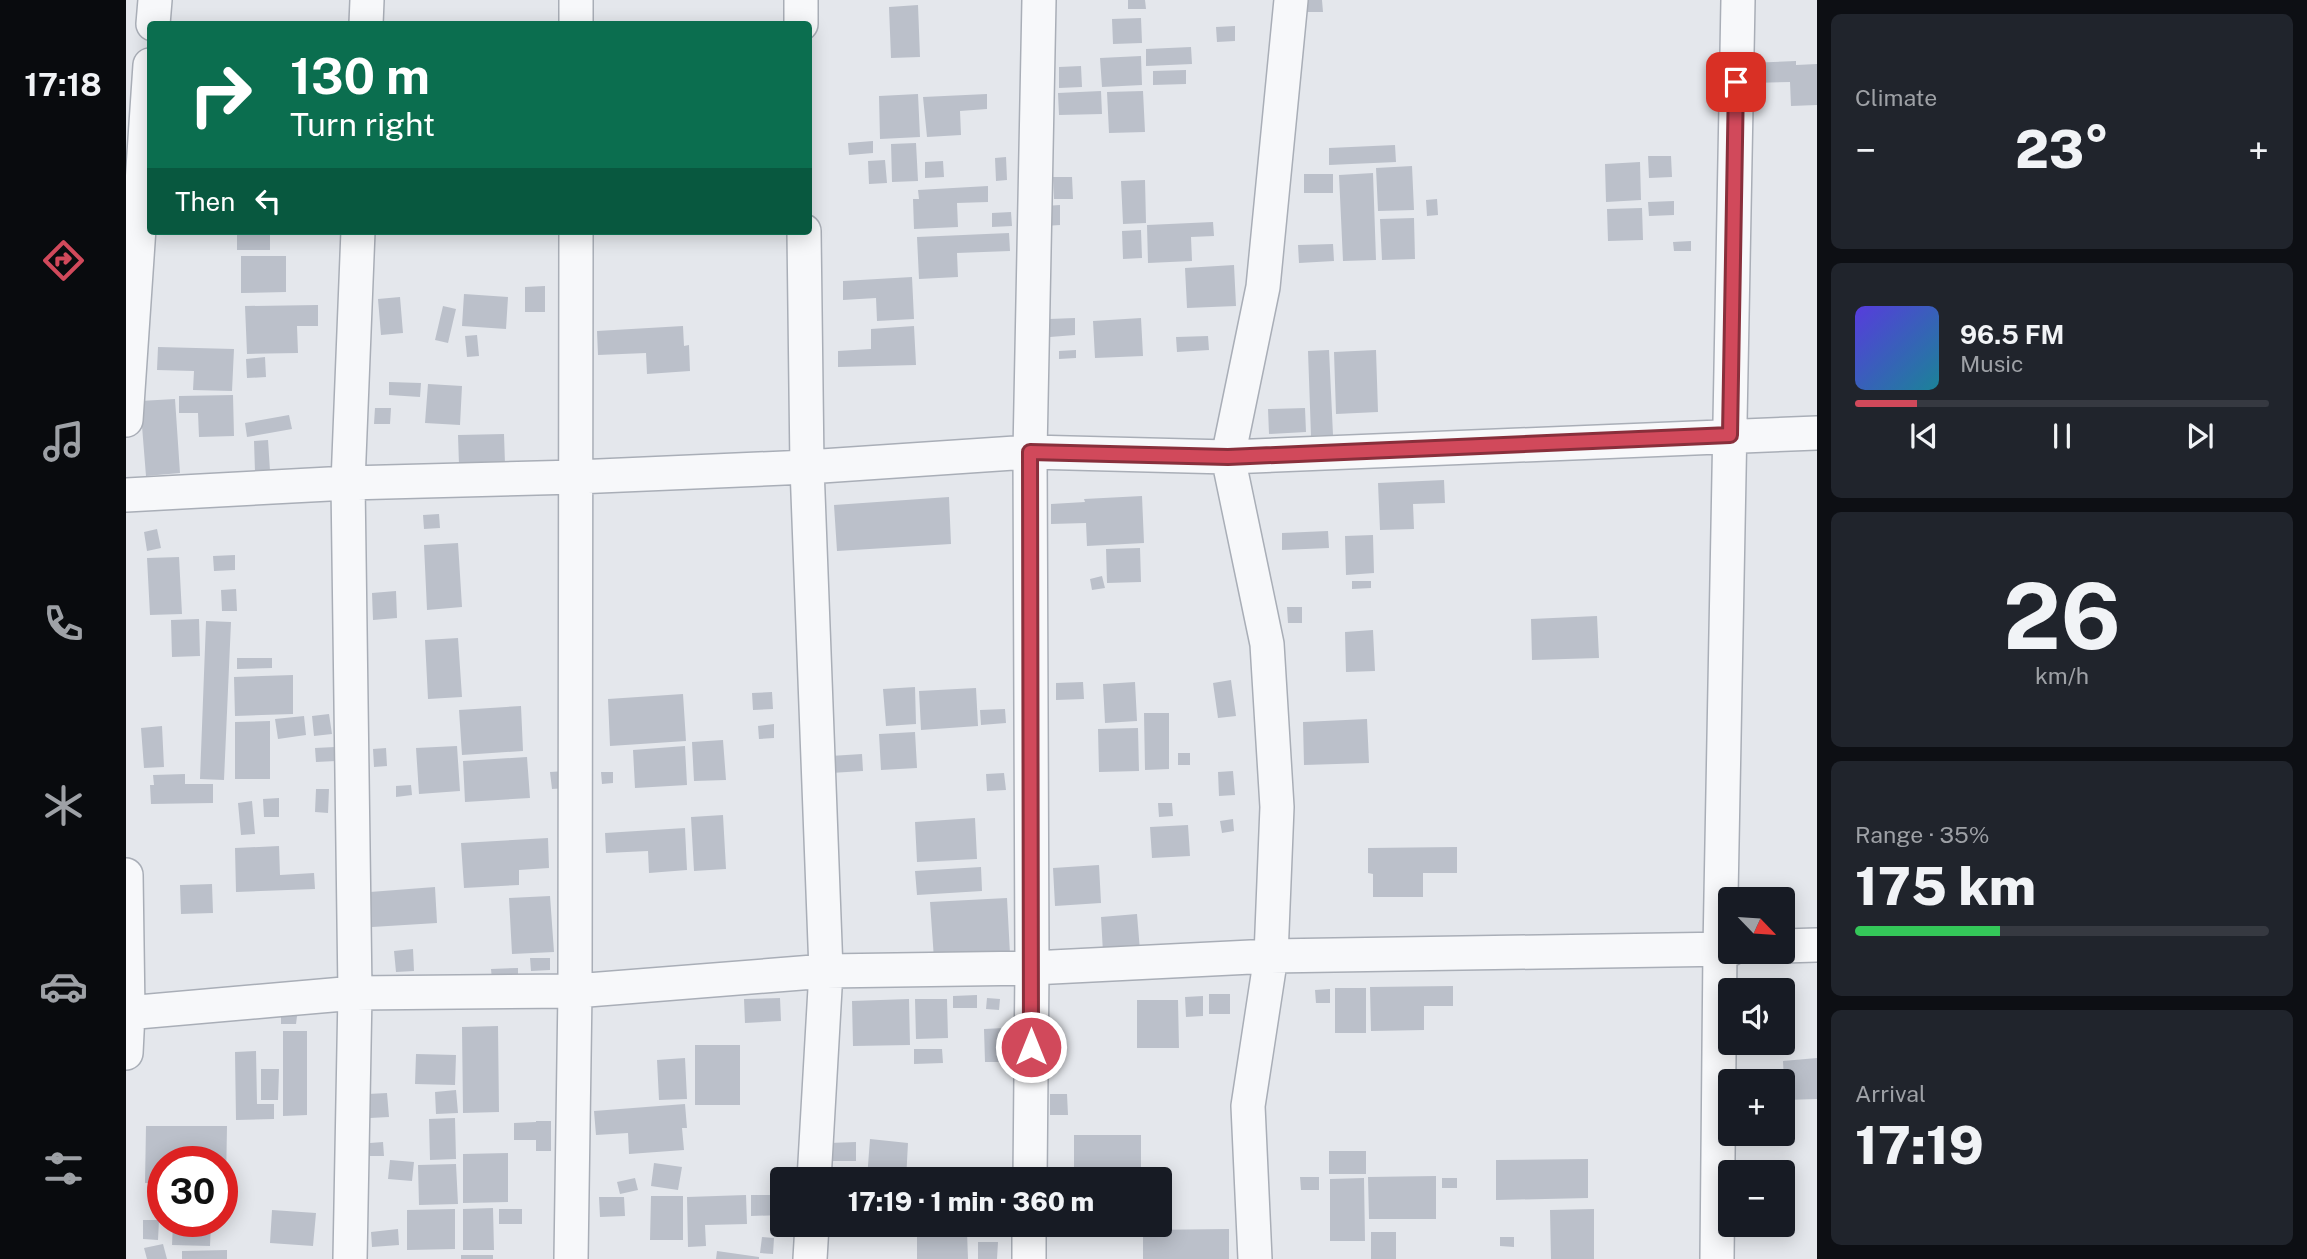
<!DOCTYPE html>
<meta charset="utf-8">
<style>
:root{--surface:#171b24;--page:#20242c;--text:#f1f3f6;--muted:#9ea1a6;--line:#363941;--accent:#d1495b}
body{margin:0;font-family:"Public Sans",sans-serif;background:var(--page);color:var(--text);height:100vh;display:flex;flex-direction:column;font-size:26px;white-space:nowrap}
*{box-sizing:border-box;margin:0}
p{font-size:23px;color:var(--muted)}
.icon{flex:none;width:38px;height:38px;fill:none;stroke:currentColor;stroke-width:2;stroke-linecap:round;stroke-linejoin:round}
.map{position:relative;flex:1;overflow:hidden}
.sheet{display:flex;flex-direction:column;gap:14px;padding:14px;background:#0d0f14;width:490px}
.sheet>*{flex:none}
.top-card{position:absolute;left:21px;top:21px;width:665px;height:214px;border-radius:7px;box-shadow:0 4px 18px #0003;background:#0b6e4f;color:#fff;overflow:hidden}
.needle{width:46px;rotate:115deg}
.buttons{position:absolute;left:1592px;top:887px;display:grid;gap:14px}
.buttons a{display:grid;place-items:center;width:77px;height:77px;border-radius:7px;background:var(--surface);box-shadow:0 4px 18px #0003;font-size:35px}
.speed{position:absolute;left:21px;top:1146px;display:flex;gap:14px;font-size:35px;font-weight:700;text-align:center}
.speed>*{display:grid;place-content:center;width:91px;height:91px;border-radius:50%;background:var(--surface);box-shadow:0 4px 18px #0003;line-height:1}
.speed .limit{border:10px solid #d22;background:#fff;color:#111}
.pin{position:absolute;display:grid;place-items:center;width:60px;height:60px;color:#fff;margin:-30px;border-radius:14px;box-shadow:0 4px 10px #0006}
.me{position:absolute;width:77px;margin:-38px;rotate:0deg;stroke-linejoin:round;filter:drop-shadow(0 0 5px #0008)}
.turn{display:flex;align-items:center;gap:24px;height:147px;padding:0 28px;font-size:32px}
.turn .icon{width:91px;height:91px;stroke-width:2.5}
.turn b{display:block;font-size:49px;line-height:60px}
.then{display:flex;align-items:center;height:66px;padding:0 28px;background:#0003;gap:14px;font-size:26px}
.big{font-size:52px;font-weight:800;line-height:1.1}
.sheet .widget{flex:1;display:flex;flex-direction:column;justify-content:center;gap:10px;min-width:0;padding:0 24px;border-radius:10px;background:var(--page)}
.sheet .dial{align-items:center;gap:0}
.dial b{font-size:91px;line-height:1}
.song{display:flex;align-items:center;gap:21px}
.cover{width:84px;height:84px;border-radius:10px;background:linear-gradient(135deg,hsl(250 70% 55%),hsl(190 70% 35%))}
.played{height:7px;border-radius:4px;background:linear-gradient(90deg,var(--accent) 15%,var(--line) 15%)}
.keys{display:flex;justify-content:space-around;direction:ltr}
.heat{display:flex;justify-content:space-between;align-items:center;font-size:38px;direction:ltr}
.charge{height:10px;border-radius:5px;background:linear-gradient(90deg,#34c759 35%,var(--line) 0)}
.trip{position:absolute;left:644px;top:1167px;width:402px;height:70px;border-radius:7px;background:var(--surface);box-shadow:0 4px 18px #0003;font-weight:800;line-height:70px;text-align:center}
main{display:flex;flex:1;min-height:0}
.dock{display:flex;flex-direction:column;width:126px;justify-content:space-around;align-items:center;background:#090b0e;color:var(--muted)}
.dock .icon{width:49px;height:49px}
.dock .selected{color:var(--accent)}
.dock b{font-size:32px;color:var(--text)}
.map>svg:first-child{display:block}
</style>
<main>
<nav class="dock">
<b>17:18</b>
<svg class="icon selected" aria-label="directions" viewBox="0 0 24 24"><path d="M12 3l9 9-9 9-9-9zM9 14v-3h6M13 9l2 2-2 2"/></svg>
<svg class="icon" aria-label="music" viewBox="0 0 24 24"><path d="M9 18V5l10-2v13"/><circle cx="6" cy="18" r="3"/><circle cx="16" cy="16" r="3"/></svg>
<svg class="icon" aria-label="phone" viewBox="0 0 24 24"><path d="M5 4h4l2 5-3 2q2 4 5 5l2-3 5 2v4C11 20 4 13 5 4z"/></svg>
<svg class="icon" aria-label="climate" viewBox="0 0 24 24"><path d="M12 3v18M4 7l16 10M4 17L20 7"/></svg>
<svg class="icon" aria-label="car" viewBox="0 0 24 24"><path d="M5 17H2v-5l4-1 3-4h7l3 4 3 1v5h-3M9 17h6M6 11h13"/><circle cx="7" cy="17" r="2"/><circle cx="17" cy="17" r="2"/></svg>
<svg class="icon" aria-label="filters" viewBox="0 0 24 24"><path d="M4 7h16M4 17h16"/><circle cx="9" cy="7" r="2"/><circle cx="15" cy="17" r="2"/></svg>
</nav>
<div class="map">
<svg width="1691" height="1259" viewBox="0 0 1691 1259">
<rect width="100%" height="100%" fill="#e4e7ec"/>
<path fill="#bbc0ca" d="M1002,0H1019L1020,9H1002Z
M1178,0H1196L1197,12H1178Z
M792,5L794,57L765,58L763,7Z
M1015,18L1016,43L987,44L986,19Z
M1109,26V41L1091,42L1090,27Z
M1065,47L1066,64L1020,66V49Z
M1015,56L1016,85L976,87L974,58Z
M1670,61V65L1691,64V105L1665,106L1664,82L1622,83V63Z
M955,66L956,87L933,88V67Z
M1060,70V84L1027,85V71Z
M975,91L976,114L933,115L932,93Z
M1017,91L1019,132L983,133L981,92Z
M792,94L794,137L754,139L753,96Z
M861,94V109L834,111L835,135L801,137L797,97Z
M747,141V153L723,155L722,143Z
M790,143L792,181L766,182L765,144Z
M1269,145L1270,162L1203,165V148Z
M1522,156H1545L1546,177L1523,178Z
M880,157L881,180L870,181L869,158Z
M759,160L761,183L743,184L742,161Z
M817,161L818,177L799,178V162Z
M1514,162L1515,200L1480,202L1479,164Z
M1286,166L1288,210L1252,211L1250,168Z
M1247,173L1250,260L1217,261L1213,175Z
M1178,174H1207V193H1178Z
M927,177H946L947,199H928Z
M1019,180L1020,223L997,224L995,181Z
M862,186V202L831,203L832,227L788,229L787,199H793L792,190Z
M1311,199L1312,215L1301,216L1300,200Z
M1548,201V215L1523,216L1522,202Z
M934,205V225L919,226L918,206Z
M1516,208L1517,240L1482,241L1481,209Z
M885,212L886,226L866,227V213Z
M1288,218L1289,259L1256,260L1254,219Z
M1087,222L1088,236L1065,237L1066,261L1022,263L1021,225Z
M1015,230L1016,258L997,259L996,231Z
M111,231H144V250H111Z
M883,233L884,251L831,253L832,277L793,279L791,237Z
M1565,241V251H1548L1547,242Z
M1207,244L1208,261L1173,263L1172,245Z
M115,256H160V292L115,293Z
M1108,265L1110,306L1061,308L1059,268Z
M786,277L788,319L751,321L750,298L717,300V281Z
M419,286V312H399V287Z
M338,294L382,297L380,329L336,326Z
M274,297L277,333L255,335L252,299Z
M192,305V326H171L172,353L121,354L119,306Z
M317,306L330,309L322,343L309,340Z
M949,318V335L924,337L923,319Z
M1015,318L1017,356L969,358L967,321Z
M557,326L558,346L563,345L564,371L521,374L520,353L472,355L471,331Z
M788,326L790,365L712,367V351L745,349V329Z
M351,335L353,356L341,357L339,336Z
M1082,336L1083,350L1051,352L1050,337Z
M32,347L108,349L106,391L67,390L68,371L31,370Z
M950,350V358L933,359V351Z
M1203,350L1207,435L1185,436L1182,351Z
M1250,350L1252,412L1210,414L1208,352Z
M139,357L140,377L121,378L120,359Z
M263,382L295,383L294,397L263,395Z
M302,384L336,386L334,425L299,423Z
M107,395L108,436L73,437L72,413H53V396Z
M49,399L54,473L20,476L14,401Z
M249,408H265L264,424H248Z
M1179,408L1180,432L1143,434L1142,409Z
M163,415L166,429L121,437L119,423Z
M378,434L379,464L333,465L332,435Z
M142,440L144,471L129,472L128,441Z
M1318,480L1319,503L1287,504L1288,529L1254,530L1252,483Z
M1016,496L1018,543L961,546L960,523L925,524V504L959,502L958,499Z
M823,497L825,544L711,551L708,505Z
M313,514L314,528L298,529L297,515Z
M31,529L35,548L21,551L18,532Z
M1202,531L1203,548L1156,550V533Z
M1247,535L1248,573L1220,575L1219,536Z
M332,543L336,607L301,610L298,545Z
M1014,548L1015,582L981,583L980,549Z
M109,555V570L88,571L87,556Z
M53,557L56,614L24,615L21,558Z
M976,576L979,588L966,590L964,579Z
M1226,581H1245V588L1226,589Z
M110,589L111,611H96L95,590Z
M270,591L271,618L247,620L246,593Z
M1161,607H1176V623H1162Z
M1471,616L1473,658L1406,660L1405,619Z
M73,619L74,656L46,657L45,620Z
M80,621L105,622L98,780L74,779Z
M1247,630L1249,671L1220,672L1219,632Z
M332,638L336,697L302,699L299,640Z
M111,658H146V668L111,669Z
M167,675V714L109,716L108,677Z
M1105,680L1110,716L1092,718L1087,683Z
M957,682L958,699L930,700V683Z
M1009,682L1011,721L979,723L977,684Z
M789,687L790,724L760,726L757,689Z
M850,688L852,726L795,730L793,691Z
M646,692L647,709L627,710L626,693Z
M557,694L560,741L484,746L482,699Z
M395,706L397,751L336,755L333,710Z
M879,709L880,723L855,725L854,710Z
M1018,713H1043V769L1019,770Z
M203,714L206,734L188,736L186,716Z
M178,716L180,735L152,739L149,719Z
M1241,719L1243,763L1178,765L1177,722Z
M144,721V779H109V722Z
M648,724V738L633,739L632,726Z
M36,726L38,767L18,768L15,728Z
M1012,728L1013,771L973,772L972,729Z
M789,732L791,768L755,770L753,734Z
M597,740L600,780L568,781L566,742Z
M331,746L334,791L293,794L290,748Z
M559,746L561,785L509,788L507,750Z
M209,747L210,761L190,762L189,748Z
M260,748L261,766L248,767L247,749Z
M1052,753H1064V765H1052Z
M736,754L737,771L705,773L704,756Z
M401,757L404,798L339,802L337,761Z
M440,771L441,788L426,789L424,772Z
M1107,771L1109,795L1093,796L1092,772Z
M475,772H487V783L476,784Z
M878,773L880,790L861,791L860,774Z
M59,774V784H87V803L25,804L24,785H28L27,775Z
M285,785L286,795L270,797V786Z
M190,789H203L202,813L189,812Z
M153,798V817H138L137,799Z
M126,801L129,834L115,835L112,803Z
M1032,803H1046L1047,816L1033,817Z
M597,815L600,869L568,871L565,817Z
M849,818L851,859L791,862L789,822Z
M1107,819L1108,831L1096,833L1094,821Z
M1062,825L1064,856L1026,858L1024,827Z
M559,828L561,870L523,873L522,851L480,853L479,833Z
M422,838L423,868L393,870V885L338,888L335,843Z
M153,846L154,875L188,873L189,889L110,892L109,848Z
M1331,847V873H1297V897H1247V874L1242,873V848Z
M973,865L975,903L929,906L927,868Z
M855,867L856,891L791,895L789,871Z
M86,884L87,913L55,914L54,885Z
M309,887L311,923L246,927L244,892Z
M424,896L428,952L386,954L383,898Z
M881,898L884,954L808,959L804,902Z
M1011,914L1014,951L977,953L975,917Z
M287,949L288,971L270,972L268,951Z
M404,958H424V970L405,971Z
M392,968V978L366,980L365,969Z
M1327,986V1006H1298V1030L1245,1031L1244,987Z
M1209,988H1240V1033H1209Z
M1204,989V1003H1190L1189,990Z
M1083,994H1104V1014H1083Z
M851,995V1008H827V996Z
M1077,996V1016L1060,1017L1059,997Z
M654,998L655,1021L619,1023L618,999Z
M861,998L874,999L873,1010L860,1009Z
M783,999L784,1045L727,1046L726,1001Z
M789,999H821L822,1038L790,1039Z
M1011,1000H1052L1053,1048H1011Z
M155,1016H171L170,1024H155Z
M372,1026L373,1112L337,1113L336,1027Z
M878,1028L879,1062H859L858,1029Z
M157,1031H181V1115L157,1116Z
M569,1045H614V1105H569Z
M788,1049H816L817,1063L788,1064Z
M130,1051L131,1104H148V1119L110,1120L109,1052Z
M290,1054L330,1055L329,1085L289,1084Z
M559,1058L561,1099L533,1100L531,1060Z
M1691,1058V1099L1659,1100L1657,1061Z
M135,1069H153L152,1100H135Z
M330,1090L332,1113L310,1114L309,1092Z
M261,1093L263,1117L244,1118L242,1094Z
M924,1094H941L942,1115H924Z
M559,1104L561,1128H556L558,1150L503,1154L502,1133L470,1135L468,1111Z
M329,1118L330,1159L304,1160L303,1119Z
M410,1121H425V1151H410V1140H388V1123L410,1122Z
M20,1126H101L100,1184H96V1162H37V1183H19Z
M948,1135H1015V1180H948Z
M744,1139L782,1143L780,1180L741,1179Z
M257,1142L258,1156H244V1143Z
M730,1142V1161H703V1143Z
M1203,1151H1240V1174H1203Z
M382,1153V1202L337,1203V1154Z
M1462,1159V1198L1370,1200V1160Z
M264,1160L288,1162L286,1181L262,1179Z
M528,1163L556,1167L552,1190L525,1186Z
M330,1164L332,1204L293,1205L292,1165Z
M1310,1176V1219H1243L1242,1177Z
M1174,1177H1193V1190H1175Z
M509,1178L512,1190L494,1194L491,1182Z
M1238,1178L1239,1241H1204V1179Z
M1316,1178H1331V1188H1316Z
M620,1195L621,1224L579,1225L580,1246L562,1247L561,1197Z
M625,1195H655L656,1215L625,1216Z
M525,1196H557V1240H524Z
M473,1197H498L499,1216L474,1217Z
M367,1208L368,1250H337V1209Z
M329,1209V1249L281,1250V1210Z
M373,1209H396V1224H373Z
M1468,1209V1259H1425L1424,1210Z
M146,1210L190,1213L187,1246L144,1243Z
M17,1220H33L32,1240L17,1239Z
M47,1222H85L84,1246L46,1245Z
M272,1229L273,1245L246,1247L245,1232Z
M1103,1229V1259H1017V1230Z
M841,1232L842,1259H791V1233Z
M1245,1232H1270V1259H1245Z
M636,1237L648,1238L647,1254L634,1253Z
M1374,1237H1388V1247L1374,1246Z
M852,1242H872L871,1259H852Z
M37,1244L41,1259H21L18,1248Z
M101,1250V1259H56V1251Z
M591,1251L633,1257V1259H590Z
M335,1255H367V1259H335Z"/>
<g fill="none" stroke-linecap="round" stroke-linejoin="round">
<g stroke="#a9aeb7" stroke-width="36">
<path id="street" d="M675,0V24
M27,24L29,0
M240,24L241,0
M450,24V0
M678,231L681,467L700,971L688,1180
M0,420L24,65
M0,495L222,483L450,477L681,467L904,452L1102,457L1691,433
M0,875L2,1013L0,1053
M1657,946L1691,945
M0,1013L229,993L449,991L700,971L906,968L1145,956L1605,949
M904,1180L906,968L904,452L913,0
M224,1259L229,993L222,483L232,231
M445,1259L449,991L450,231
M684,1259L686,1225
M903,1259V1225
M1129,1259L1122,1106L1145,956L1151,807L1141,644L1102,457L1137,287L1165,0
M1591,1259L1594,949L1612,0"/>
</g>
<use href="#street" stroke="#f7f8fa" stroke-width="33"/>
</g>
<g fill="none" stroke-linecap="round" stroke-linejoin="round">
<g stroke="#882f3b" stroke-width="18">
<path id="route" d="M905,1047L904,452L1102,457L1604,435L1610,82"/>
</g>
<use href="#route" stroke="#d1495b" stroke-width="12"/>
</g>
</svg>
<div class="buttons">
<a><svg class="needle" viewBox="-14 -14 28 28"><path d="M0-13l5 13h-10z" fill="#e53935"/><path d="M0 13l5-13h-10z" fill="#9ea1a6"/></svg></a>
<a><svg class="icon" aria-label="sound" viewBox="0 0 24 24"><path d="M4 9h4l5-4v14l-5-4H4zM17 9q2 3 0 6"/></svg></a>
<a>+</a>
<a>−</a>
</div>
<div class="speed"><div class="limit">30</div></div>
<div class="pin" style="left:1610px;top:82px;background:#d93025"><svg class="icon" aria-label="arrive" viewBox="0 0 24 24"><path d="M6 21V4h12l-3 4 3 4H6"/></svg></div>
<svg class="me" style="left:905px;top:1047px" viewBox="-20 -20 40 40"><circle r="17" fill="#d1495b" stroke="#fff" stroke-width="3"/><path d="M0-11L8 9 0 5-8 9z" fill="#fff"/></svg>
<div class="trip">17:19 · 1 min · 360 m</div>
<div class="top-card">
<div class="turn"><svg class="icon" aria-label="right" viewBox="0 0 24 24"><path d="M7 20v-9h11M14 6l5 5-5 5"/></svg><div><b>130 m</b>Turn right</div></div>
<div class="then">Then<svg class="icon" aria-label="left" viewBox="0 0 24 24"><path d="M17 20v-9H6M10 6l-5 5 5 5"/></svg></div>
</div>
</div>
<section class="sheet">
<div class="widget"><p>Climate</p>
<div class="heat"><a>−</a><b class="big">23°</b><a>+</a></div>
</div>
<div class="widget">
<div class="song"><i class="cover"></i><div><b>96.5 FM</b><p>Music</p></div></div>
<div class="played"></div>
<div class="keys"><svg class="icon" aria-label="previous" viewBox="0 0 24 24"><path d="M18 5L8 12l10 7zM5 5v14"/></svg><svg class="icon" aria-label="pause" viewBox="0 0 24 24"><path d="M8 5v14M16 5v14"/></svg><svg class="icon" aria-label="next" viewBox="0 0 24 24"><path d="M6 5l10 7-10 7zM19 5v14"/></svg></div>
</div>
<div class="widget dial"><b>26</b><p>km/h</p></div>
<div class="widget"><p>Range · 35%</p><b class="big">175 km</b><div class="charge"></div></div>
<div class="widget"><p>Arrival</p><b class="big">17:19</b></div>
</section>
</main>
